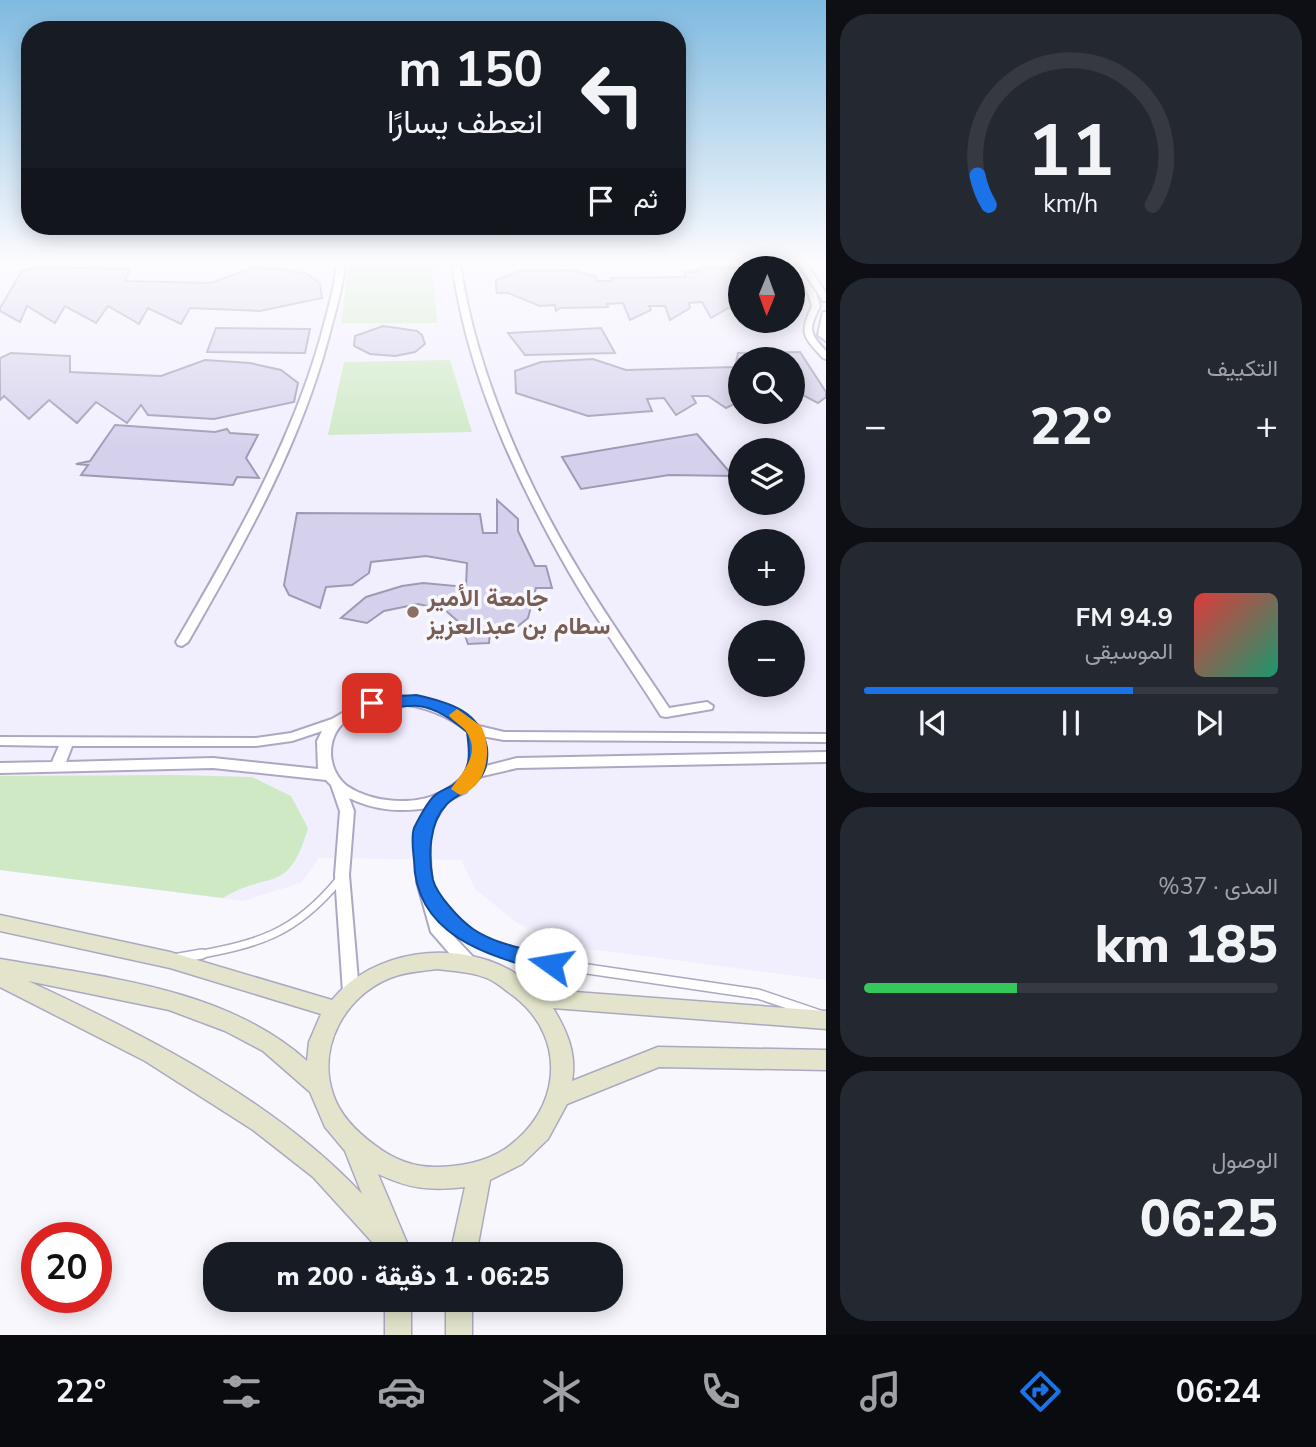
<!DOCTYPE html>
<html lang="ar">
<meta charset="utf-8">
<style>
:root{--surface:#171b24;--page:#242831;--text:#f1f3f6;--muted:#9ea1a6;--line:#363941;--accent:#1a73e8}
body{margin:0;font-family:"Nunito Sans",Vazirmatn,sans-serif;background:var(--page);color:var(--text);direction:rtl;height:100vh;display:flex;flex-direction:column;font-size:26px;white-space:nowrap}
*{box-sizing:border-box;margin:0}
p{font-size:23px;color:var(--muted)}
.icon{flex:none;width:38px;height:38px;fill:none;stroke:currentColor;stroke-width:2;stroke-linecap:round;stroke-linejoin:round}
.map{position:relative;flex:1;overflow:hidden;direction:ltr}
.drawer{display:flex;flex-direction:column;gap:14px;padding:14px;background:#0d0f14;width:490px}
.drawer>*{flex:none}
.banner{position:absolute;left:21px;top:21px;width:665px;height:214px;border-radius:28px;box-shadow:0 4px 18px #0003;direction:rtl;background:#171b24;color:var(--text);overflow:hidden}
.needle{width:46px;rotate:181deg}
.tools{position:absolute;left:728px;top:256px;display:grid;gap:14px}
.tools a{display:grid;place-items:center;width:77px;height:77px;border-radius:50%;background:var(--surface);box-shadow:0 4px 18px #0003;font-size:35px}
.speed{position:absolute;left:21px;top:1222px;display:flex;gap:14px;font-size:35px;font-weight:700;text-align:center}
.speed>*{display:grid;place-content:center;width:91px;height:91px;border-radius:50%;background:var(--surface);box-shadow:0 4px 18px #0003;line-height:1}
.speed .limit{border:10px solid #d22;background:#fff;color:#111}
.pin{position:absolute;display:grid;place-items:center;width:60px;height:60px;color:#fff;margin:-30px;border-radius:14px;box-shadow:0 4px 10px #0006}
.me{position:absolute;width:77px;margin:-38px;rotate:283deg;stroke-linejoin:round;filter:drop-shadow(0 0 5px #0008)}
.turn{display:flex;align-items:center;gap:24px;height:147px;padding:0 28px;font-size:32px}
.turn .icon{width:91px;height:91px;stroke-width:2.5}
.turn b{display:block;font-size:49px;line-height:60px}
.then{display:flex;align-items:center;height:66px;padding:0 28px;background:#0003;gap:14px;font-size:26px}
.big{font-size:52px;font-weight:800;line-height:1.1}
.drawer .tile{flex:1;display:flex;flex-direction:column;justify-content:center;gap:10px;min-width:0;padding:0 24px;border-radius:28px;background:var(--page)}
.drawer .dial{align-items:center;gap:0}
.dial svg{height:182px;overflow:visible;fill:none;stroke:var(--line);stroke-width:7;stroke-linecap:round;text-anchor:middle}
.dial text{fill:var(--text);stroke:none}
.song{display:flex;align-items:center;gap:21px}
.cover{width:84px;height:84px;border-radius:10px;background:linear-gradient(135deg,hsl(0 70% 55%),hsl(160 70% 35%))}
.played{height:7px;border-radius:4px;background:linear-gradient(90deg,var(--accent) 65%,var(--line) 65%)}
.keys{display:flex;justify-content:space-around;direction:ltr}
.heat{display:flex;justify-content:space-between;align-items:center;font-size:38px;direction:ltr}
.charge{height:10px;border-radius:5px;background:linear-gradient(90deg,#34c759 37%,var(--line) 0)}
.trip{position:absolute;left:203px;top:1242px;width:420px;height:70px;border-radius:28px;background:var(--surface);box-shadow:0 4px 18px #0003;font-weight:800;line-height:70px;text-align:center;direction:rtl}
.dock{display:flex;height:112px;justify-content:space-around;align-items:center;background:#090b0e;color:var(--muted)}
.dock .icon{width:49px;height:49px}
.dock .active{color:var(--accent)}
.dock b{font-size:32px;color:var(--text)}
main{display:flex;flex:1;min-height:0}
.map>svg:first-child{display:block}
</style>
<main>
<section class="drawer">
<div class="tile dial"><svg viewBox="0 0 100 80">
<path d="M14 69A42 42 0 1 1 86 69"/>
<path d="M14 69A42 42 0 0 1 9 56" stroke="#1a73e8"/>
<text x="50" y="56" font-size="32" font-weight="700">11</text>
<text x="50" y="72" font-size="11">km/h</text>
</svg></div>
<div class="tile"><p>التكييف</p>
<div class="heat"><a>−</a><b class="big">22°</b><a>+</a></div>
</div>
<div class="tile">
<div class="song"><i class="cover"></i><div><b>94.9 FM</b><p>الموسيقى</p></div></div>
<div class="played"></div>
<div class="keys"><svg class="icon" aria-label="previous" viewBox="0 0 24 24"><path d="M18 5L8 12l10 7zM5 5v14"/></svg><svg class="icon" aria-label="pause" viewBox="0 0 24 24"><path d="M8 5v14M16 5v14"/></svg><svg class="icon" aria-label="next" viewBox="0 0 24 24"><path d="M6 5l10 7-10 7zM19 5v14"/></svg></div>
</div>
<div class="tile"><p>المدى · 37%</p><b class="big">185 km</b><div class="charge"></div></div>
<div class="tile"><p>الوصول</p><b class="big">06:25</b></div>
</section>
<div class="map">
<svg width="826" height="1335" viewBox="0 0 826 1335">
<rect width="100%" height="100%" fill="#f8f7fd"/>
<path fill="#f1effe" fill-rule="evenodd" d="M0,263H826V980L575,947L517,923L476,890L461,860L319,858L301,883L243,901L0,870ZM740,268H793V320H740ZM740,359H793V411H740ZM740,450H793V502H740ZM740,541H793V593H740ZM740,632H793V684H740Z"/>
<path fill="#cee9c4" d="M349,263H432L437,323H341Z
M450,360L472,432L328,435L344,362Z
M175,775L252,777L291,796L308,828C288,897 269,869 223,898L0,870V776Z"/>
<path fill="#d5d1ed" stroke="#9e9ab5" stroke-width="2" d="M37,267L130,269L125,281L211,283L252,268L282,269L307,274L320,283L322,298L260,311L190,308L181,324L148,308L139,324L108,306L96,323L65,306L55,323L27,306L20,322L0,311V308L22,271Z
M700,267L741,268L740,302H730V307L711,318L702,302L689,303L690,308L670,320L665,306H649L651,310L630,320L623,303L607,304L608,307L560,308L556,311L555,305L540,306L508,293H497L496,287V280L520,271L572,270L595,276L597,281H611V278L685,277L684,272H697L695,269L701,270Z
M383,326L417,331L422,335L425,344L415,352L395,356L370,354L354,346L355,336Z
M216,328L310,329L305,353L207,352Z
M601,328L615,353L525,355L508,333Z
M800,352L826,392V397L818,403L793,390V359H740V401L726,408L708,396H692L696,403L676,415L664,398L647,399L652,411L588,416L516,393L515,371L541,362L593,359L626,370L735,367L738,353Z
M11,353L70,356V372L161,376L205,360L250,363L281,370L298,383L294,402L214,419L148,415L141,405L127,423L96,402L77,423L49,400L29,419L4,396L0,400V358Z
M115,425L215,432L227,429L230,433L258,435L246,458L259,478L237,477L233,485L81,475L88,465L76,464L90,461Z
M697,434L733,476L669,475L581,489L562,457Z
M497,500L518,519V531L535,566H546L552,588H536L528,618L517,627L490,629L489,643L468,644L461,624L445,610L418,604L384,611L367,623L341,618L366,597L402,586L423,583L466,587L467,563L426,556L371,562L369,573L352,585L326,587L320,608L289,595L284,585L297,513L480,514L483,533H497Z"/>
<g fill="none" stroke-linecap="round" stroke-linejoin="round">
<g stroke="#aca8c3" stroke-width="10">
<path id="lane-far1" d="M434,897C462,931 471,942 515,956
M192,956C258,944 295,934 339,880"/>
</g>
<g stroke="#aca8c3" stroke-width="12">
<path id="lane" d="M509,954L533,961L758,994L826,1017
M179,958L202,954"/>
</g>
<g stroke="#aca8c3" stroke-width="4">
<path id="street" d="M337,263H345C343,288 335,312 329,336C300,446 244,544 188,642L182,646L178,645L176,642C233,544 290,446 321,336C327,312 335,288 337,263Z
M452,263H460C475,369 525,483 581,574C609,620 640,664 669,708L707,702L713,706L712,709L666,717L661,716C631,668 597,621 569,572C514,476 467,373 452,263Z
M798,263H806L826,293V301H823Z
M793,266H796L816,293L820,306C809,329 808,332 826,351V359L823,358C803,336 799,334 812,306L808,293L793,273V268H790Z
M823,312H826V341L818,335Z
M394,695L417,698L442,704L461,714L479,726L504,732L826,734V742L504,740L482,736V767L517,758L826,752V762L517,768L474,778L466,792L447,801L429,831L431,882L443,925L475,959L477,964L475,969L469,971L463,969L431,932L417,882L415,831L429,808C400,812 376,811 349,798L354,811L349,875L359,992L357,997L351,999L345,997L343,992L335,875L340,811L331,785L326,780L213,768L0,773V763L52,762L59,746L0,745V737L256,738L291,733L332,719L358,704ZM394,703C423,706 446,714 469,732C469,741 472,755 469,764C466,778 452,787 440,793C414,806 372,803 347,786C337,778 332,767 331,755C330,718 364,709 394,703ZM322,731L317,741L318,769L213,758L66,762L72,746H256L292,741Z"/>
</g>
<g stroke="#aca8c3" stroke-width="3">
<path id="secondary" d="M0,915L170,952L332,1000C373,950 453,939 510,970C519,975 527,983 535,989L826,1011V1029L553,1008C567,1031 577,1054 572,1081L658,1047L826,1050V1070L659,1067L567,1104L548,1139L522,1164L490,1180L476,1255H450L465,1187C430,1191 410,1189 378,1174L410,1250L408,1255H384L313,1177L253,1130L145,1061L0,987V959C103,977 226,988 307,1061L309,1042L321,1014L170,968L0,931ZM437,969C454,971 473,972 489,979C499,984 506,991 515,997C568,1039 561,1111 505,1149C486,1162 458,1167 435,1167C413,1167 393,1159 376,1146C358,1133 340,1116 333,1094C317,1047 345,996 390,978C405,972 422,971 437,969ZM28,981L169,1010L225,1031L263,1051L310,1092L325,1127L345,1151L362,1194C274,1100 145,1035 28,981Z
M385,1300H411V1335H385Z
M446,1300H472V1335H446Z"/>
</g>
<use href="#lane-far1" stroke="#fff" stroke-width="7"/>
<use href="#lane" stroke="#fff" stroke-width="9"/>
<use href="#street" fill="#fff" fill-rule="evenodd"/>
<use href="#secondary" fill="#e3e4cb" fill-rule="evenodd"/>
</g>
<linearGradient id="sky" x2="0" y2="1"><stop stop-color="#7fbae0"/><stop offset="0.58" stop-color="#fcfbfe"/><stop offset="1" stop-color="#fcfbfe" stop-opacity="0"/></linearGradient>
<rect width="826" height="450" fill="url(#sky)"/>
<path fill="#1a73e8" stroke="#114b97" stroke-width="2" d="M416,695C450,703 480,710 487,748C488,758 487,769 480,778C471,791 457,794 447,804C429,822 428,856 433,880C437,895 460,920 473,929C498,946 530,949 558,958L561,964L558,970L551,973C490,956 415,937 414,860C413,850 411,837 414,828C419,818 427,803 434,796C439,791 447,789 453,785C472,771 470,753 467,732C452,720 437,708 418,706C403,704 374,715 364,703L372,698Z"/>
<path fill="#f59e0b" d="M457,709L481,726C493,748 488,787 460,795L451,789C462,772 482,754 466,731C461,725 453,721 449,715Z"/>
<circle fill="#8d6e63" stroke="#f8f7fd" stroke-width="2.5" cx="413" cy="612" r="7"/>
<g text-anchor="middle" dominant-baseline="central" stroke-width="7" stroke-linejoin="round" paint-order="stroke">
<g font-size="24" font-weight="bold" fill="#785e54" stroke="#f8f7fd" text-anchor="start">
<text x="427" y="598">جامعة الأمير<tspan x="427" dy="28">سطام بن عبدالعزيز</tspan></text>
</g>
</g>
</svg>
<div class="tools">
<a><svg class="needle" viewBox="-14 -14 28 28"><path d="M0-13l5 13h-10z" fill="#e53935"/><path d="M0 13l5-13h-10z" fill="#9ea1a6"/></svg></a>
<a><svg class="icon" aria-label="search" viewBox="0 0 24 24"><circle cx="10" cy="10" r="6"/><path d="M15 15l6 6"/></svg></a>
<a><svg class="icon" aria-label="layers" viewBox="0 0 24 24"><path d="M12 4l9 5-9 5-9-5zM3 14l9 5 9-5"/></svg></a>
<a>+</a>
<a>−</a>
</div>
<div class="speed"><div class="limit">20</div></div>
<div class="pin" style="left:372px;top:703px;background:#d93025"><svg class="icon" aria-label="arrive" viewBox="0 0 24 24"><path d="M6 21V4h12l-3 4 3 4H6"/></svg></div>
<svg class="me" style="left:551px;top:964px" viewBox="-20 -20 40 40"><circle r="19" fill="#fff"/><path d="M0-13L10 11 0 6-10 11z" fill="#1a73e8"/></svg>
<div class="trip">06:25 · 1 دقيقة · 200 m</div>
<div class="banner">
<div class="turn"><svg class="icon" aria-label="left" viewBox="0 0 24 24"><path d="M17 20v-9H6M10 6l-5 5 5 5"/></svg><div><b>150 m</b>انعطف يسارًا</div></div>
<div class="then">ثم<svg class="icon" aria-label="arrive" viewBox="0 0 24 24"><path d="M6 21V4h12l-3 4 3 4H6"/></svg></div>
</div>
</div>
</main>
<nav class="dock">
<b>06:24</b>
<svg class="icon active" aria-label="directions" viewBox="0 0 24 24"><path d="M12 3l9 9-9 9-9-9zM9 14v-3h6M13 9l2 2-2 2"/></svg>
<svg class="icon" aria-label="music" viewBox="0 0 24 24"><path d="M9 18V5l10-2v13"/><circle cx="6" cy="18" r="3"/><circle cx="16" cy="16" r="3"/></svg>
<svg class="icon" aria-label="phone" viewBox="0 0 24 24"><path d="M5 4h4l2 5-3 2q2 4 5 5l2-3 5 2v4C11 20 4 13 5 4z"/></svg>
<svg class="icon" aria-label="climate" viewBox="0 0 24 24"><path d="M12 3v18M4 7l16 10M4 17L20 7"/></svg>
<svg class="icon" aria-label="car" viewBox="0 0 24 24"><path d="M5 17H2v-5l4-1 3-4h7l3 4 3 1v5h-3M9 17h6M6 11h13"/><circle cx="7" cy="17" r="2"/><circle cx="17" cy="17" r="2"/></svg>
<svg class="icon" aria-label="filters" viewBox="0 0 24 24"><path d="M4 7h16M4 17h16"/><circle cx="9" cy="7" r="2"/><circle cx="15" cy="17" r="2"/></svg>
<b>22°</b>
</nav>
